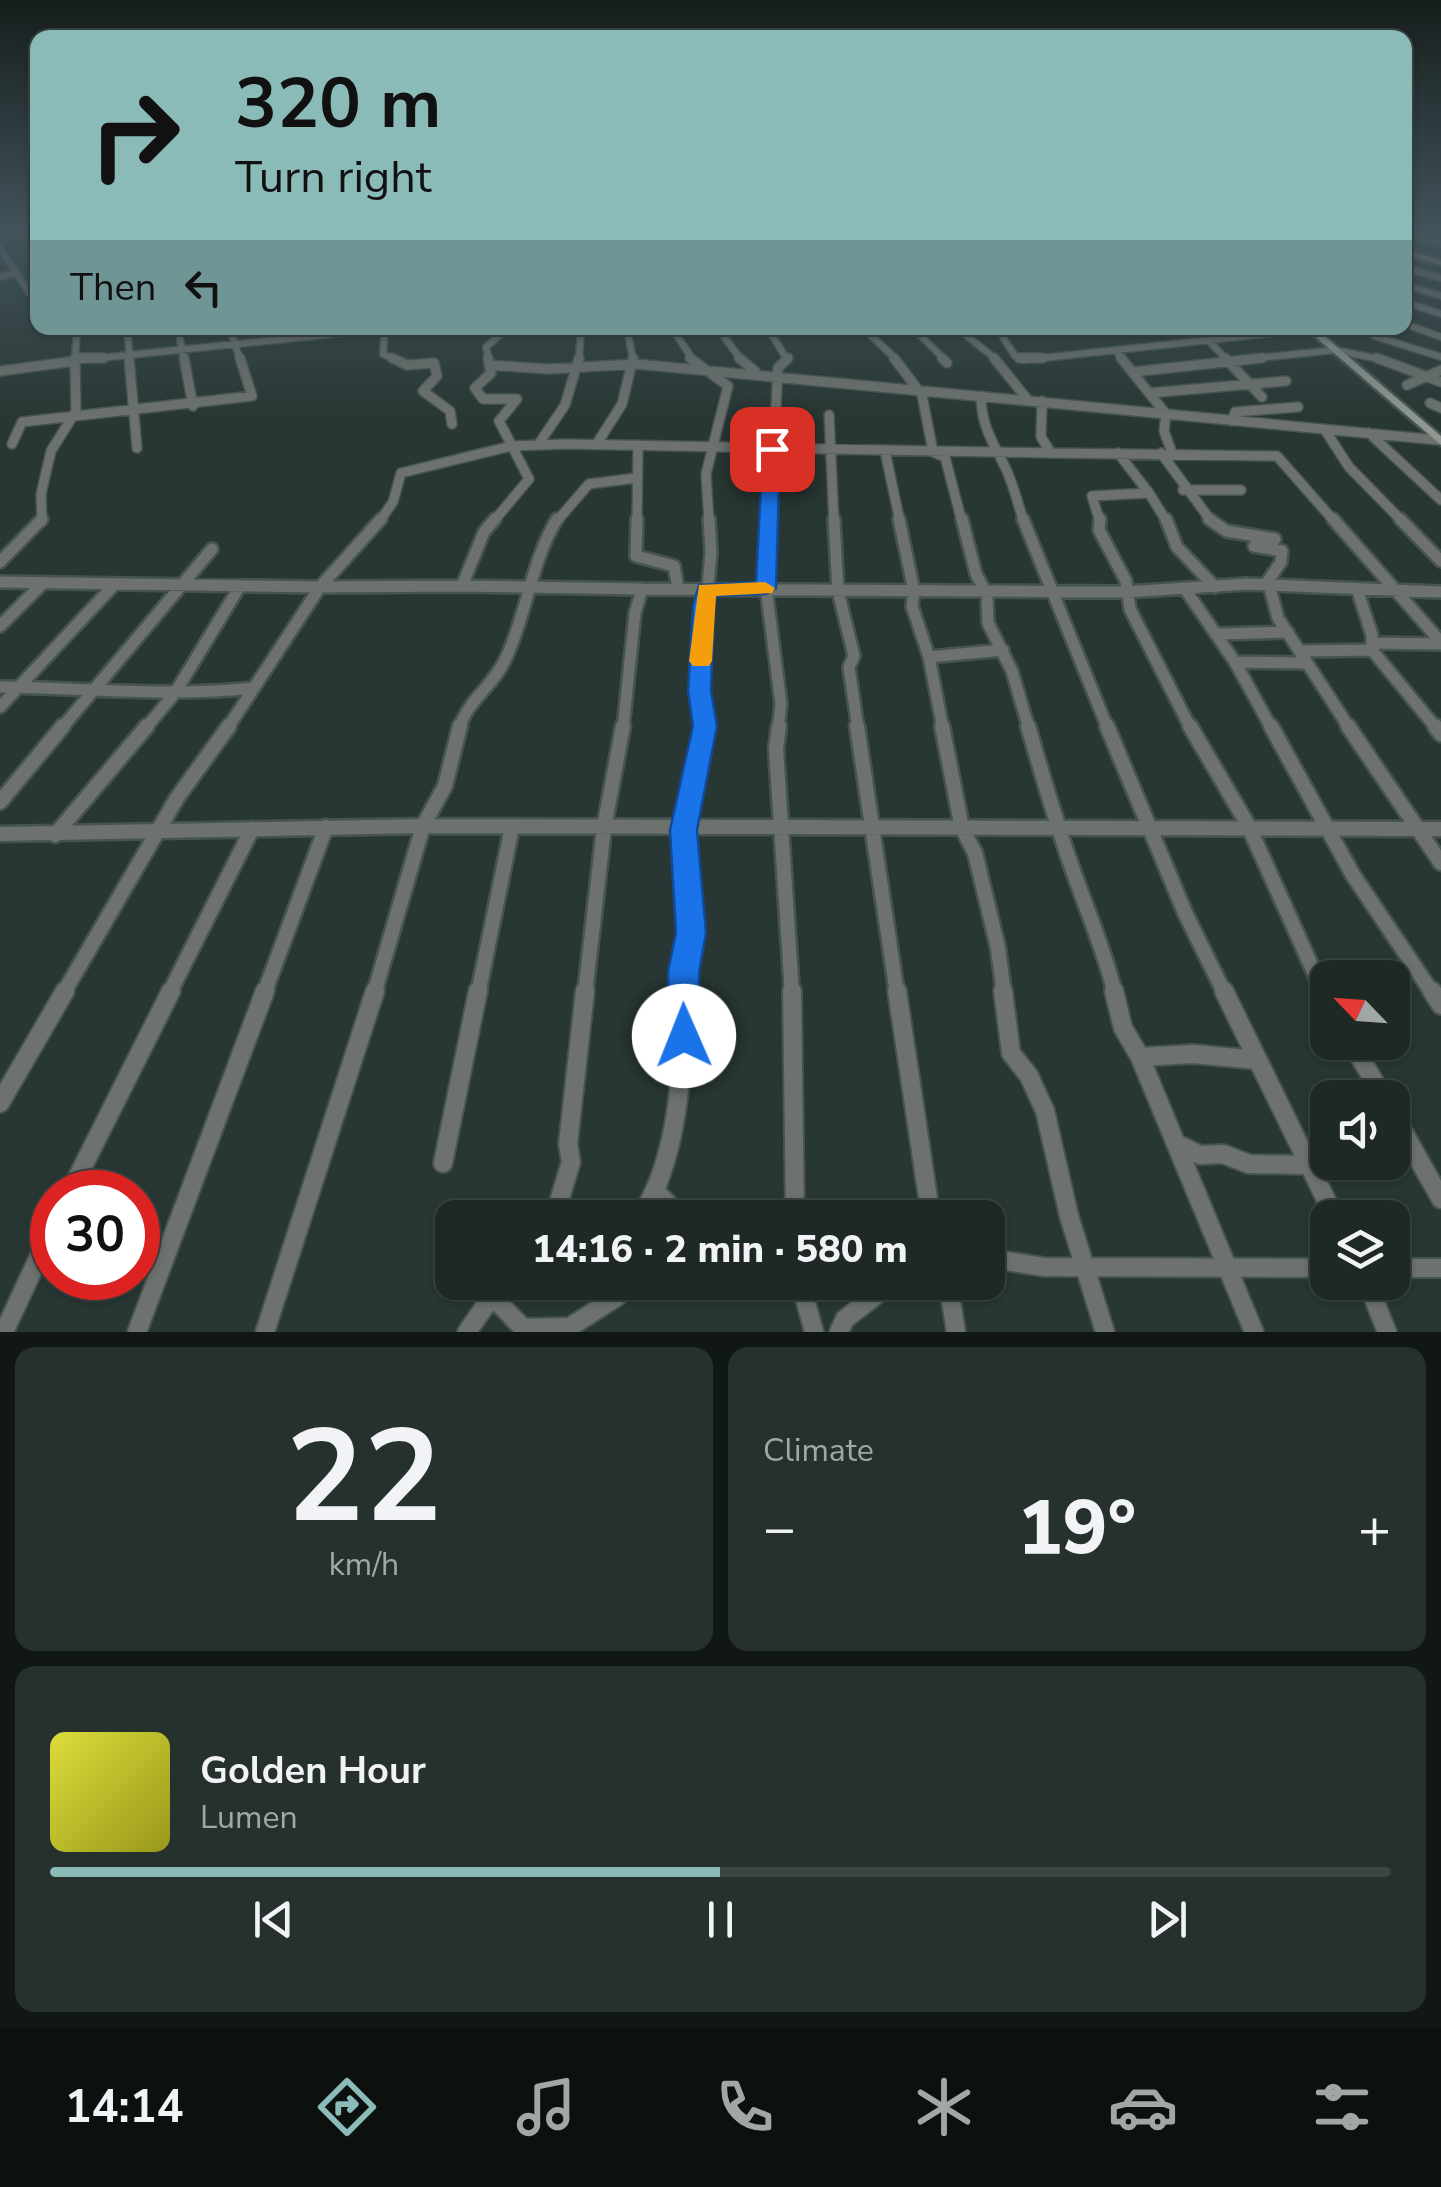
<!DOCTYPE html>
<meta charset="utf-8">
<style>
:root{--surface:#1e2926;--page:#26312e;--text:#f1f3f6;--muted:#a1a6a7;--line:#3c4543;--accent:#8bbbb9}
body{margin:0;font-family:"Nunito Sans",sans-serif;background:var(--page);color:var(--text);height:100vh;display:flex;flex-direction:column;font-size:38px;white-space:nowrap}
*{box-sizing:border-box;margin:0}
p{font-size:32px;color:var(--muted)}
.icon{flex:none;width:55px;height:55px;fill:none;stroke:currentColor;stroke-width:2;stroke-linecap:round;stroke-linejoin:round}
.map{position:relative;height:1332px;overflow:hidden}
.drawer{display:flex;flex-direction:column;gap:15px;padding:15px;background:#101715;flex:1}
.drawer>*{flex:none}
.guide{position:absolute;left:30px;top:30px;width:1382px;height:305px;border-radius:20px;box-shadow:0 2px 8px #0004,0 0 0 2px var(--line);background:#8bbbb9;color:#111;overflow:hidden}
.needle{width:65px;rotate:295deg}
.buttons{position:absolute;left:1310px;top:960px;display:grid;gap:20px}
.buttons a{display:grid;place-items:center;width:100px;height:100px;border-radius:20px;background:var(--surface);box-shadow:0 2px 8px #0004,0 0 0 2px var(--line);font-size:50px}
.speed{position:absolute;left:30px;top:1170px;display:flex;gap:20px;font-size:50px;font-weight:700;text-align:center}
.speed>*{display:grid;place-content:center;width:130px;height:130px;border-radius:50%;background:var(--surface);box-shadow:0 2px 8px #0004,0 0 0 2px var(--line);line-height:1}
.speed .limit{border:15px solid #d22;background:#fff;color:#111}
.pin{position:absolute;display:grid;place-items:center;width:85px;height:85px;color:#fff;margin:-42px;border-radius:20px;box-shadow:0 5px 15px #0006}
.me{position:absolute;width:110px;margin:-55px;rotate:359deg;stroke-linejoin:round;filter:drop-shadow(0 0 8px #0008)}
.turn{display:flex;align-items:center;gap:35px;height:210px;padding:0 40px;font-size:45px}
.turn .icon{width:130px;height:130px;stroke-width:2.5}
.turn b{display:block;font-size:70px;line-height:85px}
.then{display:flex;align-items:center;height:95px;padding:0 40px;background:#0003;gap:20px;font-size:38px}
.big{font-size:75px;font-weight:800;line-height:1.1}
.drawer .tile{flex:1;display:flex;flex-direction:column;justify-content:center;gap:15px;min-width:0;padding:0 35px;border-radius:20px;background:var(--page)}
.drawer .dial{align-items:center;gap:0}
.dial b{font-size:130px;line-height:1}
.song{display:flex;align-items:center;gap:30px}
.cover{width:120px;height:120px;border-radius:15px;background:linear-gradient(135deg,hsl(60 70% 55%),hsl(60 70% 35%))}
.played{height:10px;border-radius:5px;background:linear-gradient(90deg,var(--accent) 50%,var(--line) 50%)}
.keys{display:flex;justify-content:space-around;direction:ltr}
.heat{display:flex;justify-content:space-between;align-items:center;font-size:55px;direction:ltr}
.drawer .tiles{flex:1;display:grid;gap:15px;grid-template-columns:1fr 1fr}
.tile:last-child{grid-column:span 2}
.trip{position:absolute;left:435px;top:1200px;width:570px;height:100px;border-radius:20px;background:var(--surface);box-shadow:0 2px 8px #0004,0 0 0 2px var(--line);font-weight:800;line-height:100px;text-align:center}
.tab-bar{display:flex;height:160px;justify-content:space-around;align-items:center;background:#0c100f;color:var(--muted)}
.tab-bar .icon{width:70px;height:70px}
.tab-bar .on{color:var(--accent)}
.tab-bar b{font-size:45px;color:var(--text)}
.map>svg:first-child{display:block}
</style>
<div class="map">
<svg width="1441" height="1332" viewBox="0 0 1441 1332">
<rect width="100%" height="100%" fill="#283733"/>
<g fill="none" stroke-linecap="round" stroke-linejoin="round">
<g stroke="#465450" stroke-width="9">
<path id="street-far4" d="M1405,236L1441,243
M0,248L38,306
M1405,268L1441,278
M0,277L15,273
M1405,285L1441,296
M1405,302L1441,314
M1405,324L1441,337
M127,328L130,360
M178,328L184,360
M230,328L240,360
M385,328L383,354L397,360
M627,328L633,360
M672,328L693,360
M718,328L741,360
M768,328L787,360
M863,328L897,360
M913,328L945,360
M957,328L997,360
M997,328L1015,356L1024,360L1312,329
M1374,336L1441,357
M1208,340L1227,360
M1115,350L1123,360
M75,360L77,328
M80,360L392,328
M489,360L486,347L508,328
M579,360L581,328
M1239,360L1335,350L1384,360"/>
</g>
<g stroke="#465450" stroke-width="12">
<path id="street-far3" d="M75,358H104
M129,358L137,448
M184,358L193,406
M392,358L407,365L434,363L437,376L423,391L450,411L452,424
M488,358L491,373L475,388L483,399H517L499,421L529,479L493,522
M690,358L728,386L706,474L709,522
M739,358L755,371
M894,358L922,395L933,452L945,457L962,522
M942,358L947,363
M994,358L1028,400
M1019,358H1043
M1121,358L1166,414
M1225,358L1262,397
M1377,358L1441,382
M489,365L548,369L636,364L1166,414
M0,371L75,361L76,411L51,451L41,494L42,522
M1132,372L1262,358
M1407,385L1441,370
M1149,393L1286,381
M981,396C981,426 994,444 1006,469C1014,486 1018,505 1024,522
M1042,401L1041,437L1051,453L1277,456L1335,522
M1430,403L1441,408
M829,415L834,522
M1232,421L1235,412L1298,407
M1325,430L1349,467L1403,522
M1369,433L1441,500
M12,444L22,422L252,396L240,358
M538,445L565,405L579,358
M596,445L622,404L633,358
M885,451L900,522
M1161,453L1212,522
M1172,453L1164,431L1166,414L1438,440
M1183,490H1241
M1149,493L1167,522
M379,522L393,502L401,473L511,446L566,444L1051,453
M556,522L589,484L636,478
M637,522L638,445
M770,522L778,368L788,358
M1100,522L1092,496L1149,493L1118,453"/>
</g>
<g stroke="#465450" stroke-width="16">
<path id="street-far2" d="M637,519L636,556L674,566L678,588
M770,519L766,588L781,704L778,729
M834,519L838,591L854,656L849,667L858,729
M899,519L914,591L912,606L929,657L943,729
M962,519L976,574L987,595L988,623L1012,671L1029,729
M1023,519L1108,729
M1100,519L1099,530L1126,581L1130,609L1191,729
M1166,519L1177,547L1215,587
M1209,519L1226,531L1275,539L1271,546
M1333,519L1441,642
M1400,519L1441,561
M1254,546L1282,551L1281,562L1268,581L1278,618L1350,729
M0,562L42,519
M0,582L320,587L381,519
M462,586L642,589
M1185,589L1235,662L1272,729
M1357,589L1372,635V650L1437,729
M0,626L42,584
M1219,634L1288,632
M1373,643L1441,644
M1303,651L1372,650
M929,657L1003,650
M1235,662L1305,663
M0,687C85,688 170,697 254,688
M0,707L113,586
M61,729L212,549
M145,729L175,693L240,586
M227,729L320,587L462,586L484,532L495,519
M459,729C468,699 494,686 506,658C527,613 531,562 557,519
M623,729L635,613L642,589L1127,592L1246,584L1441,592
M704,729L699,691L711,552L709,519"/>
</g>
<g stroke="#465450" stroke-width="19">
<path id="street-far1" d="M779,726L776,749L792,994
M857,726L897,994
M942,726L962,828L975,853L998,948L1004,994
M1028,726C1043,777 1057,827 1075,876C1089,916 1105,952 1115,994
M1107,726L1186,915L1225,994
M1190,726L1248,825L1324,994
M1271,726L1353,875L1433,994
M1348,726L1441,863
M1435,726L1441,734
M0,802L63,726
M0,834L423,826L1441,829
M55,835L147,726
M63,994L177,798L229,726
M169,994L252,829
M264,994L326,827
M374,994L423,826L445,786L460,726
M478,994L512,827
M585,994L604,828L623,726
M683,994L691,933L684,830L705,726"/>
</g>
<g stroke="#465450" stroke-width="22">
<path id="street" d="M792,991L795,1218
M897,991L931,1218
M1003,991L1011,1053L1029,1076L1045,1111L1069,1216L1105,1332
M1114,991L1123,1028L1140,1057L1193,1054L1258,1060
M1224,991L1335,1218
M1323,991L1328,1002
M1432,991L1441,1005
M1351,1042L1384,1098
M1140,1057L1254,1332
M0,1103L65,991
M1392,1112L1441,1199
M1177,1144L1200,1155L1223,1154L1249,1164L1309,1165
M443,1163L478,991
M70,1192L171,991
M657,1193L682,1218
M554,1218L571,1162L568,1144L585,991
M639,1218C679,1162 684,1060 683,991
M988,1258L1044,1267L1328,1268
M1392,1268H1441
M774,1282L803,1292L814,1332
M948,1282L956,1332
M1367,1282L1387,1332
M492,1296L510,1282
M4,1332L52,1229
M137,1332L265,991
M265,1332L375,991
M467,1332L492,1296L523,1328L570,1327L618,1296L621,1282
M839,1332L845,1319L893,1282"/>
</g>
<g stroke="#465450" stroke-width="5">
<path id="secondary" d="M1405,250L1441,260V265L1405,255Z
M1305,328H1315L1441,436V445Z"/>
</g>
<use href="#street-far4" stroke="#6d726e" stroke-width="6"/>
<use href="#street-far3" stroke="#6d726e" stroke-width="9"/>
<use href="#street-far2" stroke="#6d726e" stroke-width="11"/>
<use href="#street-far1" stroke="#6d726e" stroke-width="14"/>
<use href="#street" stroke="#6d726e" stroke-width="18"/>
<use href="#secondary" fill="#8e968f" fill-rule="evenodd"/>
</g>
<linearGradient id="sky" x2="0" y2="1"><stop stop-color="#161e1c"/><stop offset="0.55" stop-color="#42535b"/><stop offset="1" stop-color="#42535b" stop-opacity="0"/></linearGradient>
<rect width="1441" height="420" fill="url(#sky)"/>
<path fill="#1a73e8" stroke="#114b97" stroke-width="2.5" d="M772,444L780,449L776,588L766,594L716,596L714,606L711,691L717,726L697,830L706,933L699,972L700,1036L696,1047L684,1051L673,1047L668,1036V972L676,933L670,830L693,726L688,691L693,606L699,585L756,582L763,449Z"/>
<path fill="#f59e0b" d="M765,582L775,588L772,593L716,596L712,661L709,666H693L689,661L699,585Z"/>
</svg>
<div class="buttons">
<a><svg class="needle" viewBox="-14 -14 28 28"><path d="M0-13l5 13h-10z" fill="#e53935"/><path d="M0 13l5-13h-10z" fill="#a1a6a7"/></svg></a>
<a><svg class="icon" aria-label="sound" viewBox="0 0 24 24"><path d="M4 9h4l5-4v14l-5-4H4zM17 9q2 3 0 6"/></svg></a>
<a><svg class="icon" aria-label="layers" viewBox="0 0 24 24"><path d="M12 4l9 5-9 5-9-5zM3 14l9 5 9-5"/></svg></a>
</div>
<div class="speed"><div class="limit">30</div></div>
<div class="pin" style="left:772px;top:449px;background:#d93025"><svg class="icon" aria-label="arrive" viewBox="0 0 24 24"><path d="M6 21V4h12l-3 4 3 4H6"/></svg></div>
<svg class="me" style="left:684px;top:1036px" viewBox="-20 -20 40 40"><circle r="19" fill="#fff"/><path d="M0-13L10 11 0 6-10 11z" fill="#1a73e8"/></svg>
<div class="trip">14:16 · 2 min · 580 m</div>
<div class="guide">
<div class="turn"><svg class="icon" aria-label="right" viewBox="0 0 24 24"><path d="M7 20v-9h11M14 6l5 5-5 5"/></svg><div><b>320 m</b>Turn right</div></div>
<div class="then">Then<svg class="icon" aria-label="left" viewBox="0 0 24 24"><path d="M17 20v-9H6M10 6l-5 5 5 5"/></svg></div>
</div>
</div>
<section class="drawer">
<div class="tiles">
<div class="tile dial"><b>22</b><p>km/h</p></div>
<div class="tile"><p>Climate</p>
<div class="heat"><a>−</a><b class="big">19°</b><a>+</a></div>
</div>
<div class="tile">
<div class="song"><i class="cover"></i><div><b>Golden Hour</b><p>Lumen</p></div></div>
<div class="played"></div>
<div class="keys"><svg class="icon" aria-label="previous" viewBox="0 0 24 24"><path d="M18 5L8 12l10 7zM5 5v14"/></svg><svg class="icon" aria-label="pause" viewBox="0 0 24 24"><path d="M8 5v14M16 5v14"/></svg><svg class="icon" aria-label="next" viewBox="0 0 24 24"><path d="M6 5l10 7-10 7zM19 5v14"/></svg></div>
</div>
</div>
</section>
<nav class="tab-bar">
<b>14:14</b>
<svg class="icon on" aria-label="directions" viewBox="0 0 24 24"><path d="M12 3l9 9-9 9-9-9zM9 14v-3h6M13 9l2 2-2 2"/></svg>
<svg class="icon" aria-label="music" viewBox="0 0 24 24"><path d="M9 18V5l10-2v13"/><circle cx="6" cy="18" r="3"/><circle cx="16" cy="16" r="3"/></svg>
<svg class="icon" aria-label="phone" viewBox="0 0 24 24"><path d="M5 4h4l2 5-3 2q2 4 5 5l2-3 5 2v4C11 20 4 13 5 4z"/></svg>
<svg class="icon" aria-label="climate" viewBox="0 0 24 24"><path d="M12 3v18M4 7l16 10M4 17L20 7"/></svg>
<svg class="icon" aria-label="car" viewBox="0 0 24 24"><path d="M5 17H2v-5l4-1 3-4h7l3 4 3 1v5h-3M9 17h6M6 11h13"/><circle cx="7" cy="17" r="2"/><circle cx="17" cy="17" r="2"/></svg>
<svg class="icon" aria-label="filters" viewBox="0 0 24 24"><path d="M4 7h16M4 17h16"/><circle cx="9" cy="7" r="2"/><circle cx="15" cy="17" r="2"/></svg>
</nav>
